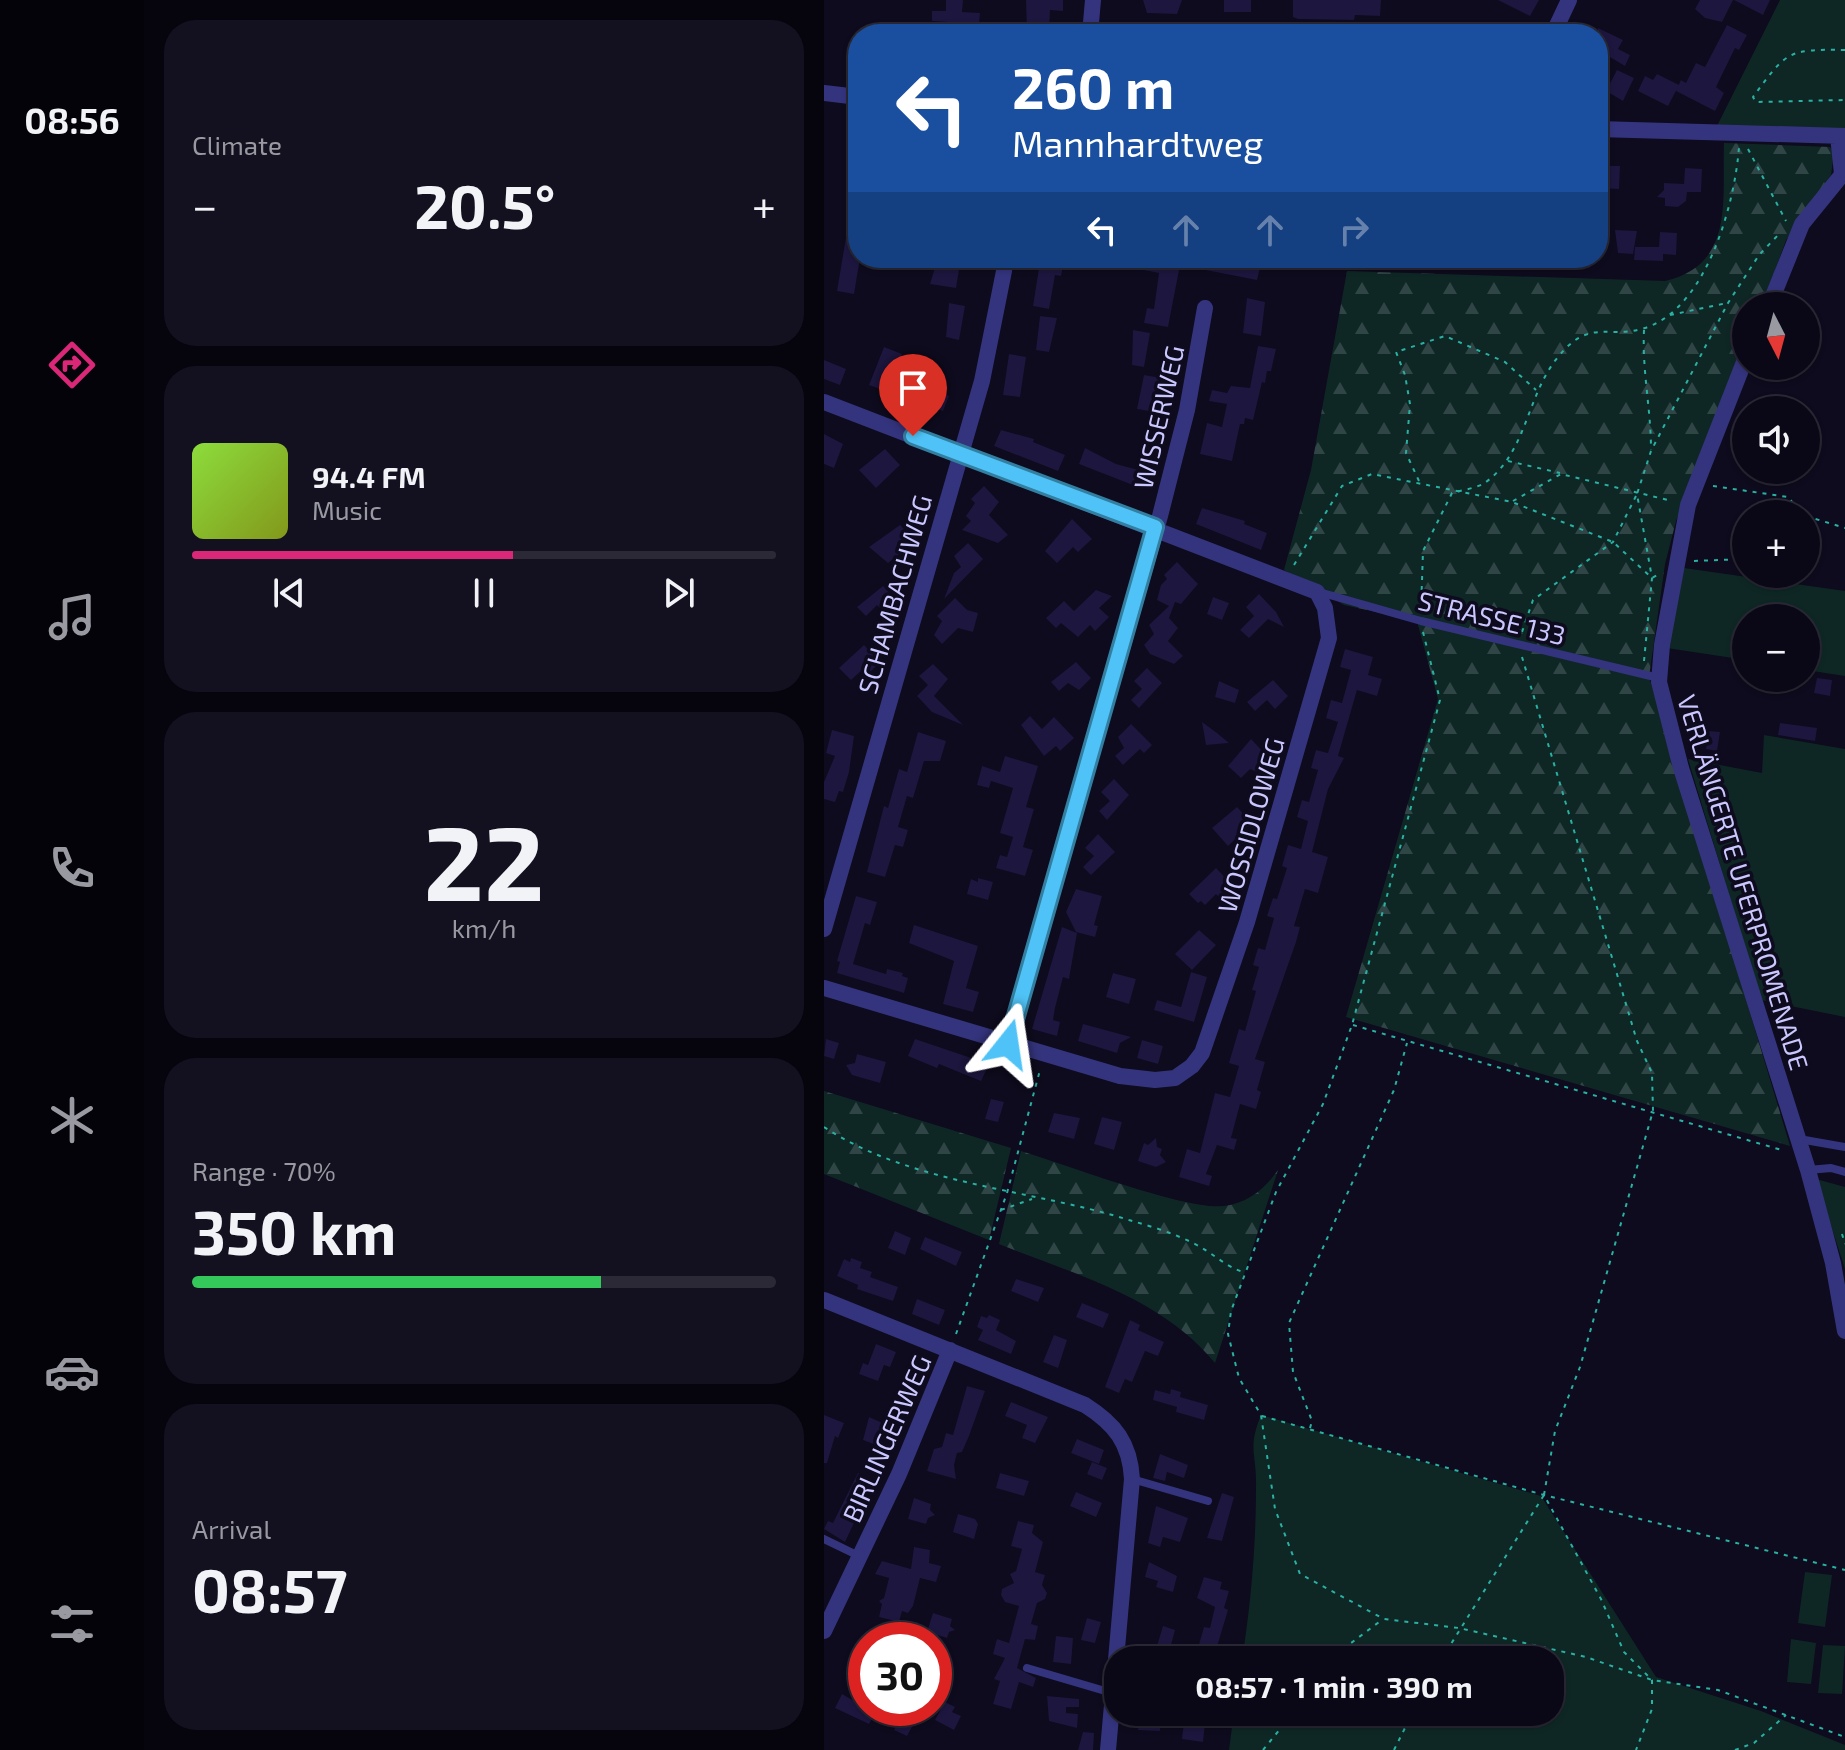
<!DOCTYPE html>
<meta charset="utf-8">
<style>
:root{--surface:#0a0816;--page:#13111f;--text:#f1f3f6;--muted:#999aa1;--line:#2a2935;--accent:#db2777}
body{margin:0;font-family:"Exo 2",sans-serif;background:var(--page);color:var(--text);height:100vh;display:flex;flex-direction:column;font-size:30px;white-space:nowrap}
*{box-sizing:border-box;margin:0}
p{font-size:26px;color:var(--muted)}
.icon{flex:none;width:44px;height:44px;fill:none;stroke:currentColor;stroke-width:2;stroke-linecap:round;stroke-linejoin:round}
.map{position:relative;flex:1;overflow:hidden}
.sheet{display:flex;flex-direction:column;gap:20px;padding:20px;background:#06040c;width:680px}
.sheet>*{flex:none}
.banner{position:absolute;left:24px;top:24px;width:760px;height:244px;border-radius:32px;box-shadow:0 2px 6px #0004,0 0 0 2px var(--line);background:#1a4fa0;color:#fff;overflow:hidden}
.needle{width:52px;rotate:174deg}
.controls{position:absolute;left:908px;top:292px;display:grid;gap:16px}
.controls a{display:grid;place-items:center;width:88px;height:88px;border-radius:50%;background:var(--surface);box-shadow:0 2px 6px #0004,0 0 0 2px var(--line);font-size:40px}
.speed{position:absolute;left:24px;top:1622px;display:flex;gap:16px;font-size:40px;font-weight:700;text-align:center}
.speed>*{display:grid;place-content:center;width:104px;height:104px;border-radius:50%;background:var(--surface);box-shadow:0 2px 6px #0004,0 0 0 2px var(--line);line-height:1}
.speed .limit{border:12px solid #d22;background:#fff;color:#111}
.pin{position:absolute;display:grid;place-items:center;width:68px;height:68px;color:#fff;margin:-82px -34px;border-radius:50% 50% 50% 0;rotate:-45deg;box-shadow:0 0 8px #0007}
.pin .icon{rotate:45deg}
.me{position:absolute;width:88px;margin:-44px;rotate:15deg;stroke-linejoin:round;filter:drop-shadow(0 0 6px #0008)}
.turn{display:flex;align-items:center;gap:28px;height:168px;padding:0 32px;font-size:36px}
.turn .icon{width:104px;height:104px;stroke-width:2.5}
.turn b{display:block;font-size:56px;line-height:68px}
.lanes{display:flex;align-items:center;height:76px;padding:0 32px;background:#0003;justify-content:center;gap:40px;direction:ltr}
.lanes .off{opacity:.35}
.big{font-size:60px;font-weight:700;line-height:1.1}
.sheet .tile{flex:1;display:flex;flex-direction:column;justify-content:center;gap:12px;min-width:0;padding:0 28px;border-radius:32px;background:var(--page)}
.sheet .dial{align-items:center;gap:0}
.dial b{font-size:104px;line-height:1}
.song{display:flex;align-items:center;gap:24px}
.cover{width:96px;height:96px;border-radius:12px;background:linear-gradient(135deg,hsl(90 70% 55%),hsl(70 70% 35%))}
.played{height:8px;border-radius:4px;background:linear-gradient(90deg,var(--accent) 55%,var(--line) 55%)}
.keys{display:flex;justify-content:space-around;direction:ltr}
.heat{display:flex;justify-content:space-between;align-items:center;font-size:44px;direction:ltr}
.charge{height:12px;border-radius:6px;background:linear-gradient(90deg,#34c759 70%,var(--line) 0)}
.trip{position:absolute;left:280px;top:1646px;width:460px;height:80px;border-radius:32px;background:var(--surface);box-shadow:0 2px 6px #0004,0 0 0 2px var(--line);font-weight:700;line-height:80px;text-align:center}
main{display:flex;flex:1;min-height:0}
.tab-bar{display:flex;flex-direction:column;width:144px;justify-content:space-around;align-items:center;background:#040309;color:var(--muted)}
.tab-bar .icon{width:56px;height:56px}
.tab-bar .active{color:var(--accent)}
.tab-bar b{font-size:36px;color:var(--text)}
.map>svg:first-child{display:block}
</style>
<main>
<nav class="tab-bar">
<b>08:56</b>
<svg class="icon active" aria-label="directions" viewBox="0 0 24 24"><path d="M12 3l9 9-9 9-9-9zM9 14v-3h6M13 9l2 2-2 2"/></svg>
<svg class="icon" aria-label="music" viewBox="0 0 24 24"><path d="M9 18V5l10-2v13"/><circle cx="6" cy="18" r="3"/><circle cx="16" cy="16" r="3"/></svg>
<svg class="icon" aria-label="phone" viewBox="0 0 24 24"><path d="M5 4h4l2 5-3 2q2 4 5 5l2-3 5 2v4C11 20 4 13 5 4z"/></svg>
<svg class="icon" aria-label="climate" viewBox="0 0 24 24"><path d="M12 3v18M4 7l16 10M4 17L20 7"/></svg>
<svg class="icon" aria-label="car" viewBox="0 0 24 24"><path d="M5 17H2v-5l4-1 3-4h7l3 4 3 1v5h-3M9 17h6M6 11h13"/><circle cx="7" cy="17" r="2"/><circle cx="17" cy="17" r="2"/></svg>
<svg class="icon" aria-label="filters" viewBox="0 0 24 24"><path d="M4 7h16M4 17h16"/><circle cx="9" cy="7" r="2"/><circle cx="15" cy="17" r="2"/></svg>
</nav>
<section class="sheet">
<div class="tile"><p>Climate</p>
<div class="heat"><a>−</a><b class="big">20.5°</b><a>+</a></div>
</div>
<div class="tile">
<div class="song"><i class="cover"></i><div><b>94.4 FM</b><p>Music</p></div></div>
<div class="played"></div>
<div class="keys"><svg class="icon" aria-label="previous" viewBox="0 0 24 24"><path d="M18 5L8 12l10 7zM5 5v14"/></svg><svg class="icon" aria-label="pause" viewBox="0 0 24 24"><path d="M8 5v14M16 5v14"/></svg><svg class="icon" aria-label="next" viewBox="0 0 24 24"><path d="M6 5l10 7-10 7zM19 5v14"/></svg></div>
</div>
<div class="tile dial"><b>22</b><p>km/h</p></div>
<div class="tile"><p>Range · 70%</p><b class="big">350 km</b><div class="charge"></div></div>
<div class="tile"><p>Arrival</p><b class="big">08:57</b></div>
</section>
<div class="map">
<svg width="1021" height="1750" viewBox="0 0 1021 1750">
<defs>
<pattern id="forest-firs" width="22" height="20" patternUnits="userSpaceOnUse" patternTransform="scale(2)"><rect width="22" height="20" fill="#0e2725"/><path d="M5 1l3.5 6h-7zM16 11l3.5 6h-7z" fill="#304546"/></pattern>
</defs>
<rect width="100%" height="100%" fill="#0d0b1d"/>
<path fill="url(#forest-firs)" d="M900,143L1006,147L1010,152L1007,175L962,240L938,306H922V342L852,521L841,564L825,677L966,1146L522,1017L614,699L593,621L520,605L460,570L487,470L523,271L841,281C911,265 898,200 900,143Z
M0,1091L187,1148L165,1240L0,1174Z
M197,1151C240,1164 363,1211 400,1206C424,1203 441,1189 454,1170L391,1363C337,1297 252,1275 175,1244Z"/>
<path fill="#0e2725" d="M956,0H1021V130L892,128Z
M853,567L1021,591V676L982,670V618H922V660L843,648Z
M940,735L1021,749V1017L937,1000L864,759L938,773Z
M992,1179L1021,1187V1269Z
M437,1415L717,1496L832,1677L937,1711L1021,1745V1750H405L410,1712H726V1660H418C427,1603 432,1545 432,1487C433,1454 423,1449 437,1415Z
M981,1572L1008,1575L1001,1627L974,1623Z
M967,1639L992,1643L987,1684L963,1682Z
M999,1645L1021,1646L1018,1694L994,1693Z"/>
<path fill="#1d163e" d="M122,0H139L138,12L156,13L155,24L108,21V11H122Z
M202,0H239V11L226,10L225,34H203Z
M319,0H358L353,14L323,13Z
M400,0H427V12H400Z
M469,0H557L556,16L531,15L530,20L474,19L469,17Z
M674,0H715L706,16Z
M876,0H909L898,22L881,18L871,9Z
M910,0H946L939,15Z
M903,25L923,35L915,50L911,48L892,87L900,93L891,111L852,91L857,80L862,83L872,63L881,67Z
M774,28L799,40L794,49L806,55L801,66L774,50Z
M793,70L810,78L799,101L782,91Z
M833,74L855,85L844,106L814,91L821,76L829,80Z
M778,166H796L795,189L777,188Z
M861,168L878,169L877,192H863L862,201L854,207L841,206V198L833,197L840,190V183L860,184Z
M28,202H34L36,258L30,294L13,291Z
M791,230L813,231L809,254L794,253Z
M836,232L853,233L852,255L839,254V261L810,260L811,247H835Z
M114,258H137L132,288L106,284Z
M323,258H391L414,262L415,259L437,263L433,280L356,265L344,327L320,323L323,308L330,309L335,273L320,270Z
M216,262L239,265L237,276L231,275L225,309L209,306Z
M423,298L441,302L437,336L419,333Z
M125,303L141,306L135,340L122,337Z
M216,316L233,318L225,352L212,350Z
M309,330L326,333L320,367L308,365Z
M434,346L452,349L447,371H443L441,383L438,382L429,420L421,418L420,424H416L408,461L376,454L383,423L398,427L403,404L385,401L388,390L403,393L407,386L426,388Z
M60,347L78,354L73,366L74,375L83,378L81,382L125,396L119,411L45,385Z
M185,354L202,357L196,397L179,395Z
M0,360L22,369L16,385L0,379Z
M320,375L337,378L331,412L313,409Z
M177,430L210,439L209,442L241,455L234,471L170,446Z
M0,434L19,444L10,468L0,464Z
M261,448L292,464L325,473L319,489L255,464Z
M61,449L76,465L52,488L35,470Z
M160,486L175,502L165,515L184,535L174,543L138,530L147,521L142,516L151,503L147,499Z
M378,508L421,521L420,524L443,533L437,550L372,524Z
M248,519L268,539L254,552L249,547L233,563L221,551Z
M76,525L92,541L64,563L45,547Z
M144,543L159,559L120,599L130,573L137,567L130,556Z
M353,562L374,584L357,604L351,602L345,618L354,628L344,641L359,656L350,664L326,654L320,645L330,634L325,625L345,606L333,600L337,585L343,579L340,575Z
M59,586L74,602L61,614L53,605L42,616L33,607Z
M272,590L288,596L275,608L285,617L271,631L266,625L254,637L237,623L232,628L222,618L240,601L250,611Z
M435,594L452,612L460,627L444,619L425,638L416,630L430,616L422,607Z
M389,597L405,603L398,620L383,614Z
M131,598L143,610L154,613L149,632L134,628L118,644L110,635L118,621L113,616Z
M40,645L56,662L43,675L38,670L27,680L15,668Z
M521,649L549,657L544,675L558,679L553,696L533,690L514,756L520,758L504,789L488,852L504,857L494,893L481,889L470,926L476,927L472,942L431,1059L441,1062L433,1090L437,1092L432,1109L416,1104L407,1138L413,1139L410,1150L393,1145L382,1174L388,1176L385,1186L355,1177L363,1149L376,1153L391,1093L406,1097L415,1066L405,1063L415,1029L421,1031L432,991L428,990L435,967L429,965L434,948L441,950L450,918L443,916L449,898L453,899L463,868L458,866L464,845L477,849L484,821L473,817L478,800L485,802L494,770L487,768L492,750L504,753L514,722L502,718L507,700L518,703L527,670L516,667Z
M252,662L267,678L255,690L244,683L235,691L227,682Z
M109,664L124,679L110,696L139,725L108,712L93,696L104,685L95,676Z
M323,668L338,683L315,708L307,700L318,689L310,681Z
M993,678L1008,680L1006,696L990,693Z
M449,680L464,696L451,709L443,700L431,711L423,702Z
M395,681L415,690L411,703L391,697Z
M206,716L218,729L230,717L250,738L236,751L232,746L220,756L197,725Z
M378,722L393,733L405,743L382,745Z
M956,723L993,728L991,741L954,735Z
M307,724L328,745L320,753L316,749L299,765L291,756L300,748L294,737Z
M8,730L30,736L25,772L19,792L15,791L11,802L0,799V782L11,756L2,753Z
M885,731L896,732L893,751L882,749Z
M94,732L122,741L116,761H100L89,798L83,796L74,827L84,830L79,847L71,845L61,877L43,872L60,806L64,808L75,769L83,772Z
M427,739L446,759L433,772L426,769L417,778L404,766Z
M181,756L214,766L202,807L210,809L199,847L209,850L201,876L172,868L176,855L183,857L189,837L176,833L189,788L167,781L165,788L153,785L158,766L176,772Z
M290,779L305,795L283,820L275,811L286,801L277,792Z
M413,807L428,823L404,846L388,828Z
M274,834L291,852L267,875L259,867L270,856L261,848Z
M392,868L409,886L396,898L392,894L381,905L377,901L374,903L365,894Z
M154,878L169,882L164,900L143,894L147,879L154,882Z
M252,889L278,896L270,925L274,926L271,937L252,932L242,912Z
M32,896L53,902L46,925L41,923L29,964L62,974L63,969L79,973L78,976L84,978L80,993L13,973L16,962L13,961Z
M90,925L154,946L142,988L155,992L149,1012L119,1004L130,961L85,943Z
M238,927L253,933L245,979L239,977L231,1008L229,1020L236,1022L233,1036L208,1029Z
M375,930L392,945L368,970L351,954Z
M367,972L383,977L370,1022L330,1010L333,1000L357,1007Z
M289,973L312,979L305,1004L282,997Z
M259,1024L307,1037L296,1043L293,1053L254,1041Z
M2,1039L15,1043L10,1059L0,1056Z
M91,1039L165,1064L157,1081L115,1064L113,1068L84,1056Z
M318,1040L339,1046L334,1064L313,1058Z
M33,1054L62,1062L56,1083L28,1075L22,1065L31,1063Z
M167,1099L180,1102L174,1122L161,1119Z
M230,1113L256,1118L250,1139L224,1132Z
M278,1117L298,1122L290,1150L270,1144Z
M332,1138L333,1147L338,1149L336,1155L342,1162L332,1167L314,1161L320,1143L324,1145Z
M71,1231L87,1238L81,1255L64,1248Z
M101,1237L138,1252L132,1266L96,1249Z
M27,1258L38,1262L36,1268L48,1272L46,1277L74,1287L69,1301L33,1289L34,1285L13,1276L20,1259L26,1262Z
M192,1279L220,1288L214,1302L187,1291Z
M93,1299L121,1310L115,1325L88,1314Z
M258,1303L285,1314L279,1328L252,1317Z
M165,1315L176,1320L172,1330L192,1341L187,1354L154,1340L159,1330L153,1327L157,1316L163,1318Z
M306,1320L316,1325L314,1330L340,1342L334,1356L321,1351L308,1382L301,1379L295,1393L281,1387Z
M230,1335L243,1340L234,1368L219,1362Z
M52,1344L72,1352L66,1367L60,1365L54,1381L35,1374L39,1363L44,1365Z
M143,1386L161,1391L145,1436L138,1452L133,1453L130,1465L132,1479L103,1471L110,1449L118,1447L122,1433L129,1435Z
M347,1389L357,1392L356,1397L384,1405L380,1420L352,1412L353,1407L329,1400L331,1390L346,1394Z
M187,1402L224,1417L211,1443L198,1438L203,1425L181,1416Z
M0,1415L20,1423L14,1438L11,1436L3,1463H0Z
M45,1417L72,1429L67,1443L57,1439L55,1446L39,1440Z
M253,1439L280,1450L275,1464L247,1453Z
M336,1454L364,1465L360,1478L343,1472L341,1481L329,1478Z
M268,1462L283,1468L278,1480L263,1474Z
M34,1473L50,1481L21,1542L0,1529L4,1521L9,1523Z
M176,1473L205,1481L200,1496L172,1488Z
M252,1492L278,1503L272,1517L246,1506Z
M398,1493L410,1497L398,1541L383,1538Z
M90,1498L107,1504L106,1510L111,1515L104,1518L102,1524L84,1519Z
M332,1506L364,1518L356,1542L339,1537L336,1547L324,1543Z
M134,1514L151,1519L154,1524L150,1539L129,1532Z
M194,1521L210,1525L208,1533L219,1542L211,1572L221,1575L218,1585L223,1593L221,1599L213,1603L207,1624L214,1626L211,1640L201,1639L193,1668L212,1678L209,1687L195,1682L187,1709L169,1704L176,1681L170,1679L181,1658L169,1654L173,1639L185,1643L195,1606L181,1602L177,1595L178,1589L190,1583L186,1574L192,1571L198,1549L187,1546Z
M90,1547L106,1550L105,1563L117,1566L112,1582L96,1578L89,1606L84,1613L78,1611L75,1622L55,1617L58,1604L55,1601L60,1598L65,1578L51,1574L58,1561L87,1569Z
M325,1562L353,1576L349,1592L332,1587L334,1581L321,1577Z
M380,1577L398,1582L396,1589L405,1591L400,1608L404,1610L389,1660L376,1657L379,1650L374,1648L380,1627L386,1628L391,1607L373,1598Z
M109,1613L128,1619L126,1626L131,1630L125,1632L123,1638L103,1632Z
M263,1618L277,1622L271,1643L257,1640Z
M339,1626L351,1630L343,1660L330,1656Z
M232,1636L249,1638L247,1664L229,1662Z
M18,1694L42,1708L53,1710L45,1724L11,1708Z
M223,1696L255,1699V1707H242V1713L254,1714L253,1728L225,1721Z
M121,1702L131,1707L128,1712L137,1716L130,1730L111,1720Z
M82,1708L95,1714L83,1736L70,1730Z
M316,1712H337L336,1731L314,1730L315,1723L308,1719Z
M360,1721L381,1723L379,1742L358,1739Z
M259,1732L270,1733L269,1750H254Z"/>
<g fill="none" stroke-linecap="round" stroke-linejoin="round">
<path stroke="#29b1a3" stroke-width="2" stroke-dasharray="4 6" stroke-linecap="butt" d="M1021,50C963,49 963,51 929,97L932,102L1021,100
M924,149L962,221
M846,315L903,303
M820,330C818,371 827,409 827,450
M684,461L736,473
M595,481L582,453L586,404L581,375L572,352L621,336L681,362L712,390
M889,486L964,497L978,514
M689,501L737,474L848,501
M982,516L1021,528
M870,561L922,559
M470,565L518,486L548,474L688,502L789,542L828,578L835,574
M597,610L599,551L628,493C638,490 654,488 662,482C703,452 703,394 734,357C766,317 784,340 821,328C883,308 911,203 915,147
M599,632L616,700L528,1025L499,1104L452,1192L407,1311L404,1334L415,1378L437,1415L451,1509L476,1574L560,1619L635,1628L762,1657L828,1680L894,1690L1021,1737
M698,632L709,600L789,542L813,494
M698,657L813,1041L828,1073L829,1111L756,1367L731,1431L720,1495L777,1599L800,1652L828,1680V1709L812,1750
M820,661L828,578L813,494L827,451L904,303L935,255L957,232
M529,1025L961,1151
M0,1127C88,1185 207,1189 305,1220C326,1226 349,1233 369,1243C388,1252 401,1267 422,1273
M177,1210L208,1199
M1018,1234L1021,1244
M132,1334L183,1193L216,1070
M438,1416L720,1495L1021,1570
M486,1428L488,1421L469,1372L465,1323L570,1090L583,1043
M517,1660L527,1643L559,1619
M617,1660L720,1495
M439,1750L470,1712
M570,1750L589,1712
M911,1750L930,1743L962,1715"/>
<path stroke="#34347e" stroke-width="8" d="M495,592L597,621L835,678
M975,1139L1021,1147
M984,1170L1007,1168L1021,1172
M308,1479L384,1501
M0,1539L35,1556
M203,1668L288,1693"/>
<path stroke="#34347e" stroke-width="16" d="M266,34L269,0
M729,34L745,0
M0,93L34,97
M774,129L1021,136
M1014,136L1018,174
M945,306L978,224L1021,171
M922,357L864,505L838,645L835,682L857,768L984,1170L1009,1263L1021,1331
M0,402L493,592L501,608L505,638L423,922L378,1053L368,1066L351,1078L331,1080L296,1076L0,988
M0,929L158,381L180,271
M184,1044L336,516L363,410L381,308
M0,1300L261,1405C291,1424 306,1443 308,1479L284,1750
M0,1631L75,1474L126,1350"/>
</g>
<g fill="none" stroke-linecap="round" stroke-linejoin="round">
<g stroke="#337fa1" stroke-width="20">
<path id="route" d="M89,436L331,527L184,1044"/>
</g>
<use href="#route" stroke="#4fc3f7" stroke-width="14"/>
</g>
<g text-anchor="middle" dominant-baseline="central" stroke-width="7" stroke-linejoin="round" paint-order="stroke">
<g font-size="26" fill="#cac7ff" stroke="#0d0b1d">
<text transform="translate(334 417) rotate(-77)">WISSERWEG</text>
<text transform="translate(70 594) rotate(-74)">SCHAMBACHWEG</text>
<text transform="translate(668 617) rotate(14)">STRASSE 133</text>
<text transform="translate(426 825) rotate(-74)">WOSSIDLOWEG</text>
<text transform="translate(920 882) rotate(73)">VERLÄNGERTE UFERPROMENADE</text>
<text transform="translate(62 1438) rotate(-66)">BIRLINGERWEG</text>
</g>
</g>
</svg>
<div class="controls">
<a><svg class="needle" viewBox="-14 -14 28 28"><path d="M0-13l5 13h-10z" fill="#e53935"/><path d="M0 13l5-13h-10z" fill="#999aa1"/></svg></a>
<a><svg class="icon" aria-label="sound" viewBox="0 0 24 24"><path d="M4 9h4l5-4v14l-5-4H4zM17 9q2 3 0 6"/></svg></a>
<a>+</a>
<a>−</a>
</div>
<div class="speed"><div class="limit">30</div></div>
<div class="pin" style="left:89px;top:436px;background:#d93025"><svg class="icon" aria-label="arrive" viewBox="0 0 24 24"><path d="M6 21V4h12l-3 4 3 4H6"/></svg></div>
<svg class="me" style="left:184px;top:1044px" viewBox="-20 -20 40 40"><path d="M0-17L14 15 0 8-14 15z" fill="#4fc3f7" stroke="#fff" stroke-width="4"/></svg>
<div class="trip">08:57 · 1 min · 390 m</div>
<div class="banner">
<div class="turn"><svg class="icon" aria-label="left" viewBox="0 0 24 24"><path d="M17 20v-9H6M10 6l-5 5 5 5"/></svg><div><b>260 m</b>Mannhardtweg</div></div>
<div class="lanes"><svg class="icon" aria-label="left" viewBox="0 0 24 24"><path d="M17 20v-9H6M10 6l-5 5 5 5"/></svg><svg class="icon off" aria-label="ahead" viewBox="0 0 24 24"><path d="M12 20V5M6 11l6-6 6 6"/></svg><svg class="icon off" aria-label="ahead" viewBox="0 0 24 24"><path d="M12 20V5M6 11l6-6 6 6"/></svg><svg class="icon off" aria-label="right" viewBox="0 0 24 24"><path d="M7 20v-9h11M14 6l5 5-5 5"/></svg></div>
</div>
</div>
</main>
